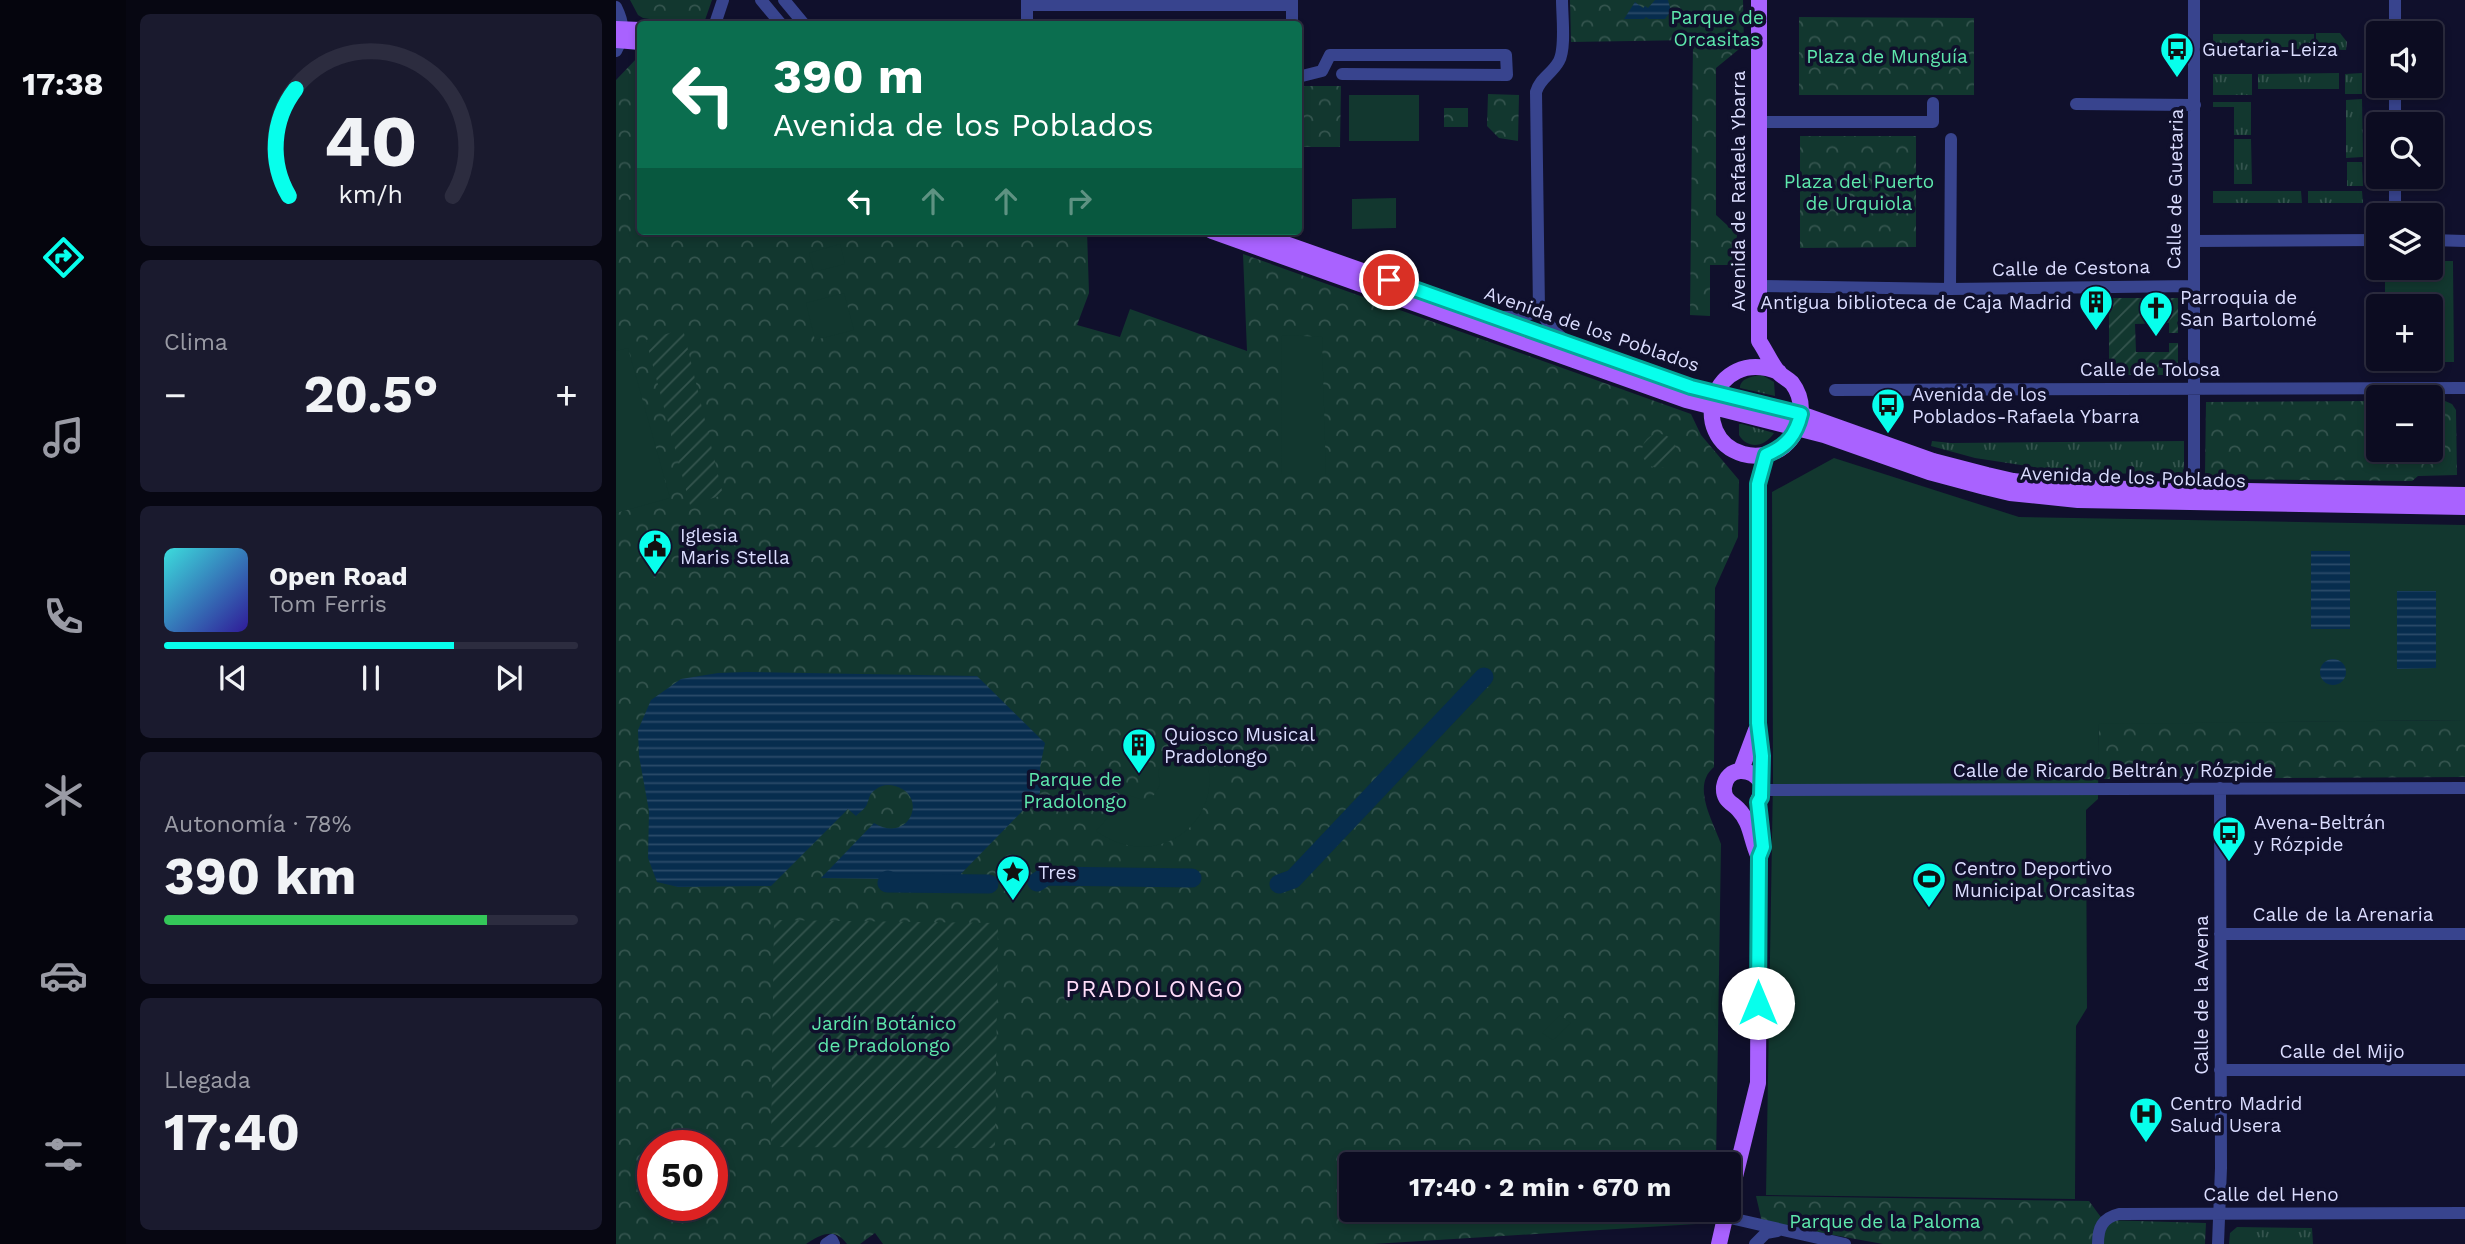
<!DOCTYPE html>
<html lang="es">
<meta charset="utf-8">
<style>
:root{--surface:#0c0c21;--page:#1a1a2e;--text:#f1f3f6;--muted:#9a9ba5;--line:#2c2c3f;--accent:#07ffec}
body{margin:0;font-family:"Work Sans",sans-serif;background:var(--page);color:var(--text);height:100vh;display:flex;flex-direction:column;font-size:26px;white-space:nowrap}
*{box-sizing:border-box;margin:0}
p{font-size:23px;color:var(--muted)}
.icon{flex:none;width:38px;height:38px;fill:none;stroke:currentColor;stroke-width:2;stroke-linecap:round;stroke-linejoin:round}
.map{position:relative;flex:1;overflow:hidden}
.details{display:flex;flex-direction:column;gap:14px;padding:14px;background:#070712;width:490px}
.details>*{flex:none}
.hud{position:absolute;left:21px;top:21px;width:665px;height:214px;border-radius:7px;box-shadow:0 4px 10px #0003,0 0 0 2px var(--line);background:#0b6e4f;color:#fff;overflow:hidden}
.buttons{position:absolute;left:1750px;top:21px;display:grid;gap:14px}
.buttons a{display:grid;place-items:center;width:77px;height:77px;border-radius:7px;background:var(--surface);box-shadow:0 4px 10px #0003,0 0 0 2px var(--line);font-size:35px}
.speed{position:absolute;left:21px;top:1130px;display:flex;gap:14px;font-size:35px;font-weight:700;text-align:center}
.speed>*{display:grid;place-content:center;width:91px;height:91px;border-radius:50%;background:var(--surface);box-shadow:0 4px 10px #0003,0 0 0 2px var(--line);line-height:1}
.speed .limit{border:10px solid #d22;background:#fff;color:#111}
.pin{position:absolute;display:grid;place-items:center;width:60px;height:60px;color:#fff;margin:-30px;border:4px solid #fff;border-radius:50%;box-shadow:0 2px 7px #0007}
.me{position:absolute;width:77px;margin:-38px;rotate:0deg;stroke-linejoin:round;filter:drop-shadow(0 0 5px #0008)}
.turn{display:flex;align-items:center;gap:24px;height:147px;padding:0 21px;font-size:32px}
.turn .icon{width:91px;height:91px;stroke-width:2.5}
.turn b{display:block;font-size:49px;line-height:60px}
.lanes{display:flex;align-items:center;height:66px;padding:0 21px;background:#0003;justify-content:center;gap:35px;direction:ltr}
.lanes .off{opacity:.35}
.big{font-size:52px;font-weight:700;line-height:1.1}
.details .card{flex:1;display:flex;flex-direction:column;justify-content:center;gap:10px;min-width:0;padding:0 24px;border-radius:10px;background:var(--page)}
.details .dial{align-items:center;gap:0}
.dial svg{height:182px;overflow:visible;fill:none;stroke:var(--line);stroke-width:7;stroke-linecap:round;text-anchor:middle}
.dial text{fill:var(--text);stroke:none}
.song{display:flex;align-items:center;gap:21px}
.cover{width:84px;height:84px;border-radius:10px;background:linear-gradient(135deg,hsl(180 70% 55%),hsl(250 70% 35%))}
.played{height:7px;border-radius:4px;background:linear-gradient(90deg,var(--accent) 70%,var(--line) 70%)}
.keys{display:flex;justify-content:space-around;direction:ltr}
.heat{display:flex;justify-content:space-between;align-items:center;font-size:38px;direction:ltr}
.charge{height:10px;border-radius:5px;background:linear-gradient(90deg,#34c759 78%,var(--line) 0)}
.trip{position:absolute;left:723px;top:1152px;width:402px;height:70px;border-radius:7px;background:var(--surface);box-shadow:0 4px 10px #0003,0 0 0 2px var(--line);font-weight:700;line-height:70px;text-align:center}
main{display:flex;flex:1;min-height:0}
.menu{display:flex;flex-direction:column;width:126px;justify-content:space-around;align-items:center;background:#05050d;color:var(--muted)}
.menu .icon{width:49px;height:49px}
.menu .selected{color:var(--accent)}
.menu b{font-size:32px;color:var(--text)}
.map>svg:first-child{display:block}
</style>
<main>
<nav class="menu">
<b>17:38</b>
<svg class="icon selected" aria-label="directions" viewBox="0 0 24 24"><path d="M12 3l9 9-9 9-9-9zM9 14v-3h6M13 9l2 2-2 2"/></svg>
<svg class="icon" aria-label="music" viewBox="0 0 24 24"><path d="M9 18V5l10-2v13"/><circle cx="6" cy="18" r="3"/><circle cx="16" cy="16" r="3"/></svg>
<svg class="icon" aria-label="phone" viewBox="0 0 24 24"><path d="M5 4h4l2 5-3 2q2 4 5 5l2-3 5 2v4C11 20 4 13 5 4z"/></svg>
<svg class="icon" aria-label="climate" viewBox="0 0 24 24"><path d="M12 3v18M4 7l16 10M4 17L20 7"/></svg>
<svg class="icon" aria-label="car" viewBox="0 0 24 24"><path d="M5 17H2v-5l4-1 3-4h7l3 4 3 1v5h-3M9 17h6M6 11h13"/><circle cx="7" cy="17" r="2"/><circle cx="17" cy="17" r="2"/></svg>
<svg class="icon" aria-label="filters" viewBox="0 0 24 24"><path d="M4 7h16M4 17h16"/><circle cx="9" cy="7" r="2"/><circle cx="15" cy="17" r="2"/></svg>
</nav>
<section class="details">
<div class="card dial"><svg viewBox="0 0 100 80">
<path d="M14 69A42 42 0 1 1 86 69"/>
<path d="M14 69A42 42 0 0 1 17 22" stroke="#07ffec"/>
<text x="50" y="56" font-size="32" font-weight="700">40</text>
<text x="50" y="72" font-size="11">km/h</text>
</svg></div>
<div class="card"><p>Clima</p>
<div class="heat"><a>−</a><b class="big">20.5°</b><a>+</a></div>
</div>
<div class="card">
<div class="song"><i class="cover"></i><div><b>Open Road</b><p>Tom Ferris</p></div></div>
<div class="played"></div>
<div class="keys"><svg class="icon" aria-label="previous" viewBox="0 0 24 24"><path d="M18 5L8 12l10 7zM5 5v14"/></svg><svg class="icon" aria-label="pause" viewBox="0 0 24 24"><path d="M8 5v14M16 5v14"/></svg><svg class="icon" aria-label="next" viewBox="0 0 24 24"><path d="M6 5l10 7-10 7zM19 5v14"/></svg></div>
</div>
<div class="card"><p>Autonomía · 78%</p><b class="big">390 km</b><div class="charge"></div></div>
<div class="card"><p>Llegada</p><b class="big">17:40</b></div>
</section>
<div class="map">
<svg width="1849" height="1244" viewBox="0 0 1849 1244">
<defs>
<pattern id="grass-tufts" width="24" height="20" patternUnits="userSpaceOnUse" patternTransform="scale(1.75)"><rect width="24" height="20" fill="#12372f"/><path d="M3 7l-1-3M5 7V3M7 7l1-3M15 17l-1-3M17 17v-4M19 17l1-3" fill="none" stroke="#34544e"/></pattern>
<pattern id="forest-crowns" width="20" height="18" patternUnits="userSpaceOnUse" patternTransform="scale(1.75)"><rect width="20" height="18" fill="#12372f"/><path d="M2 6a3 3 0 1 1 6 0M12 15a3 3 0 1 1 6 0" fill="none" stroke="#34544e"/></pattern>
<pattern id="garden-furrows" width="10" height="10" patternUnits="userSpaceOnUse" patternTransform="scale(1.75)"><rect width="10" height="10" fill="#12372f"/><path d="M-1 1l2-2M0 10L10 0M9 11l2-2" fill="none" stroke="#34544e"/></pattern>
<pattern id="water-rules" width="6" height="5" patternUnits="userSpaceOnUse" patternTransform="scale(1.75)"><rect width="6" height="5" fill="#072d4e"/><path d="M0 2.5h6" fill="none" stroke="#2b4b69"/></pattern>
</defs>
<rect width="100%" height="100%" fill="#10102c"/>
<path fill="url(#grass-tufts)" d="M1700,33H1724L1731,42L1730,50L1700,49Z
M1597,34H1698V49H1597Z
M1723,73V89H1642V74Z
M1746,73V94H1729V74Z
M1597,74H1636V95H1597Z
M1746,99L1747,157L1730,158V100Z
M1597,102H1635V135H1618V107H1597Z
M1635,139L1636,184H1618V139Z
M1731,162H1746L1747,186H1731Z
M1597,191H1685L1686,203H1597Z
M1692,191H1746L1747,203H1692Z
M1146,375L1158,382L1159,396L1124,388C1124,378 1137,376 1146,375Z
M1123,424H1126L1158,433C1149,447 1132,450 1123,435Z
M1316,441L1335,443L1568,441V473L1463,474L1359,458L1315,446Z
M1621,1227L1696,1228L1697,1244H1613L1614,1233Z"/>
<path fill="url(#forest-crowns)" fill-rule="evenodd" d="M14,0H96L89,20L85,24H67L27,18L22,15Z
M954,0H1127L1128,45L1100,68V215L1121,234L1119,265H1094V316L1074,315L1077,40L955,42Z
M1183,17L1358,18V95H1183Z
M22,57H24V231H471L473,293L461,325L504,337L514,309L631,351L627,254L1075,414L1085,435L1123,480L1122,537L1099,588L1098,767C1075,786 1097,821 1105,844L1100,1164H735V1209H1092L1080,1224L757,1244H267L259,1233L244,1244H231C219,1227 205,1234 190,1244H0V80ZM37,1146H96V1206H37Z
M686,86H725L724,147H683V91Z
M872,94L903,95L902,141L883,138L871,126Z
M828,108H852V127H828Z
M1184,136H1300V247L1184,248Z
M1762,401V450H1815V401H1829L1836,404L1840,410L1841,475L1802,476L1796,481L1594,479L1589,474L1590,402Z
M1849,720V777L1481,779L1483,723Z
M1140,1196L1473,1201L1487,1220L1590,1223L1589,1244H1267L1146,1222Z"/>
<path fill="url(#garden-furrows)" d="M1493,298H1562V333H1553V323L1519,324L1520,352H1553V343H1562V375H1493Z
M67,329L107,495L74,505L30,340Z
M1026 451a17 17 0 1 1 34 0a17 17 0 1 1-34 0Z
M158,920L382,923L379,1148L155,1147Z"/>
<path fill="#12372f" d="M733,95H803V141H733Z
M780,198V228L736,229V199Z
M224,244L229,264L198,272L193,253Z
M1815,261H1837L1838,362H1806V359H1815V306H1806L1805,301H1769V268H1815Z
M228,293L238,330L199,340L190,303Z
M666,335L706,337L710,475H665Z
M12,348L54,498L0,513V351Z
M1218,458L1403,517L1849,525V720L1483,724L1482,799L1470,810L1471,1008L1460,1026L1459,1199L1150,1195L1157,778L1156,492Z
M580,737C625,808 548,879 480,831L512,795L527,800L538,795L544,785L542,770Z
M944,1015L955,1023L937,1040L926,1033Z"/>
<path fill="url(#water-rules)" d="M1039,0H1052L1055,11L1049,19H1033L1030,17L1028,19H1008L1019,2L1027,8L1029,6L1032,8Z
M1695,551H1734V629H1695Z
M1781,591H1820V668L1781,669Z
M1704 672a13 13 0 1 1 26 0a13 13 0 1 1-26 0Z
M131,672L361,676L429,743L424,767V793L339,880L205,878L258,823C294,845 313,795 279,786C272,784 265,785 259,790C253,794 254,797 251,804C250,808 244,812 240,816L232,809L155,886L62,887L41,882L32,858L33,811L23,756L22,730L35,700L65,679L102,673Z"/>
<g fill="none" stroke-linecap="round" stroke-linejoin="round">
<path stroke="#072d4e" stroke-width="19" d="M272,880L271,883L373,884
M421,882L430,876L576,878
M663,884L677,879L868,677"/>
<path stroke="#38448e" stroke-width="12" d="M145,0L165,24
M168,0L188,24
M676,0V24
M946,0C946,16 950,48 943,61C936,74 924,78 920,92L923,310L938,331L950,341
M1578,0V490L1581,496
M411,5H676
M0,7C8,23 9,35 0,51
M99,24L107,0
M411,24V0
M1779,33V0
M682,77L706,71L714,55H890L891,75L726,74
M1460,104L1579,105
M1143,122H1317V103
M1779,124V86
M1779,177V215
M1815,240L1849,241
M1578,241L1762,240
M1143,286L1334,289L1578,286
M1334,289L1335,139
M886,317H907L923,310
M1219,390L1849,388
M1146,790L1849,788
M1604,934H1849
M1604,1070H1849
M1110,1217L1229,1244
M210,1244L216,1240L218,1244
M1139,1244L1150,1233L1161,1231
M1482,1244C1482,1228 1486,1218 1503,1214L1849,1213
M1602,1244L1605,1168L1604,788"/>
<path stroke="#a962ff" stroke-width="16" d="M1143,0V341C1150,351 1155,364 1163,373C1167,377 1172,379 1176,383C1191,403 1186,430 1168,446C1157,455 1141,458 1127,454C1071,438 1095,345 1163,372
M0,29L24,30
M0,40L24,42
M596,231L1070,400L1208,435L1313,472L1369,487L1394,493L1462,500L1849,507
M633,231L1075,387L1185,414L1317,461L1371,475L1397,481L1463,488L1849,495
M1125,770L1140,730
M1142,855C1135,840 1135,822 1122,809C1115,802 1107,800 1108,787C1111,766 1135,767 1145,782
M1113,1201L1142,1083L1143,857L1147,847L1142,801L1146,790V756L1142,723V484L1150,455
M1103,1244L1111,1209"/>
</g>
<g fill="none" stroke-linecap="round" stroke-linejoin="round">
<g stroke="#05a699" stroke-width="18">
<path id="route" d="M773,280L1075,387L1185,414C1180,435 1171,446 1150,455L1142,484V723L1146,756L1145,797L1142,802L1147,847L1143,857L1142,1003"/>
</g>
<use href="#route" stroke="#07ffec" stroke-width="12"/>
</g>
<defs>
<g id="bus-pin" transform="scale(1.75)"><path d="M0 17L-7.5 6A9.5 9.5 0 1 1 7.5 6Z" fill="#07ffec" stroke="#10102c"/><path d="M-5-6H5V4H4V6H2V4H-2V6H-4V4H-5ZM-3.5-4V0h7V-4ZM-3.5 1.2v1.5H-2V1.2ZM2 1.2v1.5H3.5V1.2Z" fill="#111"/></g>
<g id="building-pin" transform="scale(1.75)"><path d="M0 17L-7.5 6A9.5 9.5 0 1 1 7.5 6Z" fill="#07ffec" stroke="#10102c"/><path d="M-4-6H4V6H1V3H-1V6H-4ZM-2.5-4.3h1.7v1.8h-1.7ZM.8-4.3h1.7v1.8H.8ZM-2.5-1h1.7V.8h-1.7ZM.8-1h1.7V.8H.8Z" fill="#111"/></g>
<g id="church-pin" transform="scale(1.75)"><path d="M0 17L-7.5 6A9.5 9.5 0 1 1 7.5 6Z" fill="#07ffec" stroke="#10102c"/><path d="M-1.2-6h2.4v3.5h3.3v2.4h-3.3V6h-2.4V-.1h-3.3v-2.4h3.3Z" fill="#111"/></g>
<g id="civic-pin" transform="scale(1.75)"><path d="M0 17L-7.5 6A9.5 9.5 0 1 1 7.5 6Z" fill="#07ffec" stroke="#10102c"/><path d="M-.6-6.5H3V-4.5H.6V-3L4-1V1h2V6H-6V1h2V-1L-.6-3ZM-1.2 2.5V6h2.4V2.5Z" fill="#111"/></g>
<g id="sight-pin" transform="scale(1.75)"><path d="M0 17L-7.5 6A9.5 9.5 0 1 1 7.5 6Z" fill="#07ffec" stroke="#10102c"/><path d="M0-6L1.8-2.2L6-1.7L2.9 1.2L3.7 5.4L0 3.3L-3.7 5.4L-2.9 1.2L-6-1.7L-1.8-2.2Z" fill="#111"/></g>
<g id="stadium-pin" transform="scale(1.75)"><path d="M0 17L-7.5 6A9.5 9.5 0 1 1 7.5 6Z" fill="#07ffec" stroke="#10102c"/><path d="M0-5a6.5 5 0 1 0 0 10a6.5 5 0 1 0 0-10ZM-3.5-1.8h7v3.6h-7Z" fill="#111"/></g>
<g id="hospital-pin" transform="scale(1.75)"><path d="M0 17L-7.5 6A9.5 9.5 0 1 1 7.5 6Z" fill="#07ffec" stroke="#10102c"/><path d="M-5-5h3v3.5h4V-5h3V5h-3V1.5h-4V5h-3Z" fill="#111"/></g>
</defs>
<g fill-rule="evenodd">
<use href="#bus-pin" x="1561" y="49"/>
<use href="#building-pin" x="1480" y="302"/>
<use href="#church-pin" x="1540" y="308"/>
<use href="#bus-pin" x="1272" y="405"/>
<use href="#civic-pin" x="39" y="546"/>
<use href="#building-pin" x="523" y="745"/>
<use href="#bus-pin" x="1613" y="833"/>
<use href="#sight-pin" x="397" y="872"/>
<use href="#stadium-pin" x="1313" y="879"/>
<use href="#hospital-pin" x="1530" y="1114"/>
</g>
<g text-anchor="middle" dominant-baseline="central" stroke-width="7" stroke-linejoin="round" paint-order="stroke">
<g font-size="19" fill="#5ee8ad" stroke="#10102c">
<text x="1101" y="17">Parque de<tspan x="1101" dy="22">Orcasitas</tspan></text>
<text x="1271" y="56">Plaza de Munguía</text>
<text x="1243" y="181">Plaza del Puerto<tspan x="1243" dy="22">de Urquiola</tspan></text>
<text x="459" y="779">Parque de<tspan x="459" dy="22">Pradolongo</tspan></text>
<text x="268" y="1023">Jardín Botánico<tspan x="268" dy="22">de Pradolongo</tspan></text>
<text x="1269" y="1221">Parque de la Paloma</text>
</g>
<g font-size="19" fill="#dbddff" stroke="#10102c" text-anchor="start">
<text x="1586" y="49">Guetaria-Leiza</text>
<text x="1564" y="297">Parroquia de<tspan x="1564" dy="22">San Bartolomé</tspan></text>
<text x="1456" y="302" text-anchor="end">Antigua biblioteca de Caja Madrid</text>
<text x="1296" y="394">Avenida de los<tspan x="1296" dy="22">Poblados-Rafaela Ybarra</tspan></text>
<text x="64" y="535">Iglesia<tspan x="64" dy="22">Maris Stella</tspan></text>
<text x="548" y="734">Quiosco Musical<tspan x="548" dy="22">Pradolongo</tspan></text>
<text x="1638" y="822">Avena-Beltrán<tspan x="1638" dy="22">y Rózpide</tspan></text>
<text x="1338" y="868">Centro Deportivo<tspan x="1338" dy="22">Municipal Orcasitas</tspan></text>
<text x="422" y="872">Tres</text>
<text x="1554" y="1103">Centro Madrid<tspan x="1554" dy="22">Salud Usera</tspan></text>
</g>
<g font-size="19" fill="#dbddff" stroke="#10102c">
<text transform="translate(1559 189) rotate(-89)">Calle de Guetaria</text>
<text transform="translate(1122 191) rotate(-90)">Avenida de Rafaela Ybarra</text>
<text transform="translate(1455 268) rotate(-1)">Calle de Cestona</text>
<text transform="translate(976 329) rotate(19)">Avenida de los Poblados</text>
<text x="1534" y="369">Calle de Tolosa</text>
<text transform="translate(1517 477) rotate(2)">Avenida de los Poblados</text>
<text x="1497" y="770">Calle de Ricardo Beltrán y Rózpide</text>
<text x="1727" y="914">Calle de la Arenaria</text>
<text transform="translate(1585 995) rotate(-90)">Calle de la Avena</text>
<text x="1726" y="1051">Calle del Mijo</text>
<text x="1655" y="1194">Calle del Heno</text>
</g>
<g font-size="23" letter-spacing="2" fill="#ffddf9" stroke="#10102c">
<text x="539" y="989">PRADOLONGO</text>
</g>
</g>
</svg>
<div class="buttons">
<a><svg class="icon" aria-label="sound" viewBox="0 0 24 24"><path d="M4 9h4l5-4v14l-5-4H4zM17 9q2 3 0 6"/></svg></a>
<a><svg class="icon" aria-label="search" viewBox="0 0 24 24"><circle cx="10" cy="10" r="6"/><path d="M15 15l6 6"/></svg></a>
<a><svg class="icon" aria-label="layers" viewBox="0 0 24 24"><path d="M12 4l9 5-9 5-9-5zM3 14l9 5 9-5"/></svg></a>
<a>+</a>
<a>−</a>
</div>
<div class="speed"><div class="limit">50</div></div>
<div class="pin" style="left:773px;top:280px;background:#d93025"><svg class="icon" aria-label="arrive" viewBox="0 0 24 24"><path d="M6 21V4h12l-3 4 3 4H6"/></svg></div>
<svg class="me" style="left:1142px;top:1003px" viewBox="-20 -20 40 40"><circle r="19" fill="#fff"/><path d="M0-13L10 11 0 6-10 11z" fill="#07ffec"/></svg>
<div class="trip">17:40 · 2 min · 670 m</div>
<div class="hud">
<div class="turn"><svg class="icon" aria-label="left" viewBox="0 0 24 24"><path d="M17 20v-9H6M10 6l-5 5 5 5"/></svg><div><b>390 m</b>Avenida de los Poblados</div></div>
<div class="lanes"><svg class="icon" aria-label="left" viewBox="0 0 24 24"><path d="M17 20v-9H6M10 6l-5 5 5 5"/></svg><svg class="icon off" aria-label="ahead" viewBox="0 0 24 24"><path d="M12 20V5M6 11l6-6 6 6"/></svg><svg class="icon off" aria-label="ahead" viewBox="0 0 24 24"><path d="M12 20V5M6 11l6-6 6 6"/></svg><svg class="icon off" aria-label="right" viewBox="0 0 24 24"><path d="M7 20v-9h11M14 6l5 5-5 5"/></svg></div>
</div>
</div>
</main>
